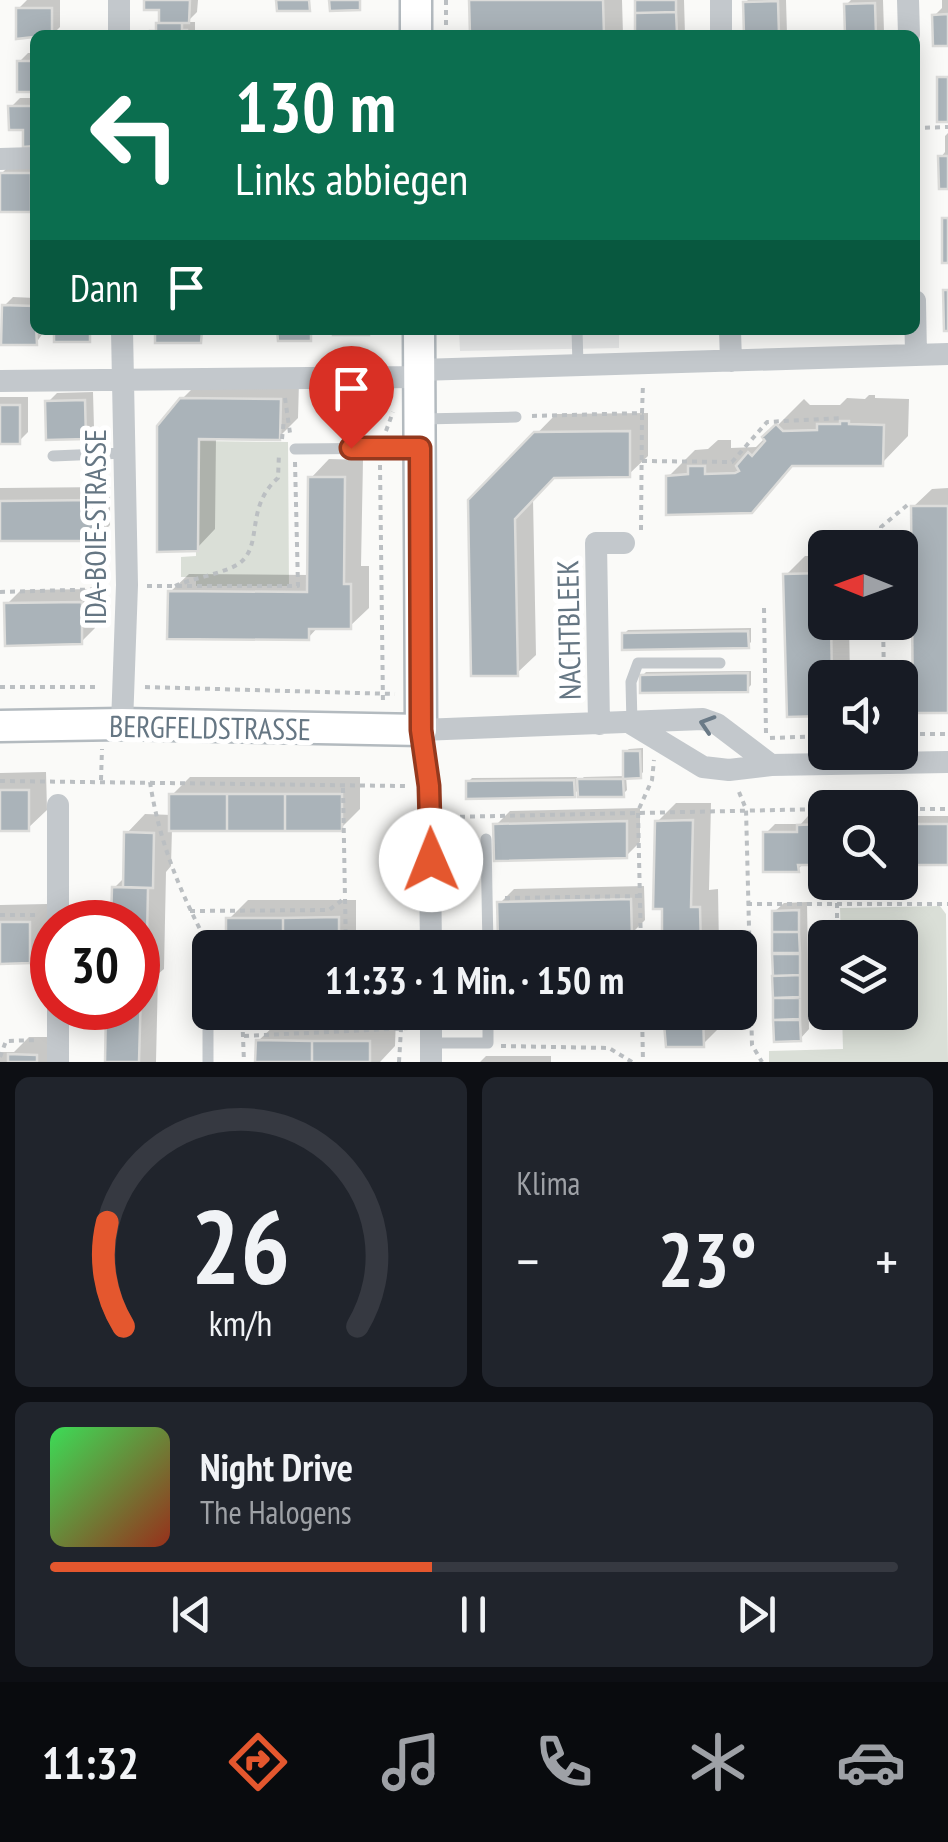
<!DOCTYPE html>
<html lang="de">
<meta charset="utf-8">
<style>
:root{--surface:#171b24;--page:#20242c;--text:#f1f3f6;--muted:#9ea1a6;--line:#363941;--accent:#e4572e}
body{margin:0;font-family:"PT Sans Narrow",sans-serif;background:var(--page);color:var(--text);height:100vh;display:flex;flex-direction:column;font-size:38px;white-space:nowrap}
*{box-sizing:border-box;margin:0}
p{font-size:32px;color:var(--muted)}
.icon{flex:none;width:55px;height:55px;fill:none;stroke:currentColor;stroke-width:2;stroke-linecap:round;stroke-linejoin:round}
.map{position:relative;height:1062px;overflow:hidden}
.side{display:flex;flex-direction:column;gap:15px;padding:15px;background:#0d0f14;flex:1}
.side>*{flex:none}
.banner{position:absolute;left:30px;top:30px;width:890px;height:305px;border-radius:15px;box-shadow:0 5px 25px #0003;background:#0b6e4f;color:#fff;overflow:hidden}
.needle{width:65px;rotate:271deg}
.buttons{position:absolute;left:808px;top:530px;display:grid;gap:20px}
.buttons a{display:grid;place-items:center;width:110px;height:110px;border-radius:15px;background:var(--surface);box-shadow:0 5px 25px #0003;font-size:50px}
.speed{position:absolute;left:30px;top:900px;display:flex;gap:20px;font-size:50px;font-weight:700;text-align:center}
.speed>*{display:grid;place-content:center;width:130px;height:130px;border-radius:50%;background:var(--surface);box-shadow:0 5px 25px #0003;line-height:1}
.speed .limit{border:15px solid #d22;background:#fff;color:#111}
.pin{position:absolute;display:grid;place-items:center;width:85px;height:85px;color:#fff;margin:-102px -42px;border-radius:50% 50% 50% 0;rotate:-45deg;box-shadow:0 0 10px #0007}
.pin .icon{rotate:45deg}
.me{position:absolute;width:110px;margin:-55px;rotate:359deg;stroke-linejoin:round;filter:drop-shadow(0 0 8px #0008)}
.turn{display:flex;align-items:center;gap:35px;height:210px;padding:0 40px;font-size:45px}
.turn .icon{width:130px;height:130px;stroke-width:2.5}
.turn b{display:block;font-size:70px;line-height:85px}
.then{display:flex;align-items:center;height:95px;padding:0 40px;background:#0003;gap:20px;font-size:38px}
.big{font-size:75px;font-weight:700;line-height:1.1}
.side .card{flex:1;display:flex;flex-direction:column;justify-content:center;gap:15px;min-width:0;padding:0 35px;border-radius:15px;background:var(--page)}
.side .dial{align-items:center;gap:0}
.dial svg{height:260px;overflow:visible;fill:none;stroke:var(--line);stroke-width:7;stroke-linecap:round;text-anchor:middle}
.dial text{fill:var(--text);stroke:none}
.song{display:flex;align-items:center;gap:30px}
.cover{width:120px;height:120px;border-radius:15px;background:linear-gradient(135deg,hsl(130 70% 55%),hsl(10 70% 35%))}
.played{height:10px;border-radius:5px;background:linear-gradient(90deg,var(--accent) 45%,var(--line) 45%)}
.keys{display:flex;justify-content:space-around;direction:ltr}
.heat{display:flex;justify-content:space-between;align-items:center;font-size:55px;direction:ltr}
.side .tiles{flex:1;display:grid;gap:15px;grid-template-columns:1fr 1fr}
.card:last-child{grid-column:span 2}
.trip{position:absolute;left:192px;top:930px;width:565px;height:100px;border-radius:15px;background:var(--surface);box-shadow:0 5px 25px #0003;font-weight:700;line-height:100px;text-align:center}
.menu{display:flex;height:160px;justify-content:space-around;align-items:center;background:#090b0e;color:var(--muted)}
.menu .icon{width:70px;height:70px}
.menu .selected{color:var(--accent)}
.menu b{font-size:45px;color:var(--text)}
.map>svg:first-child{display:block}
</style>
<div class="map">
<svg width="948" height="1062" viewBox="0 0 948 1062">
<rect width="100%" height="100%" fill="#fafaf8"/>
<path fill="#e8e9e9" d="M459,330H619V348L460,351Z"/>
<path fill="#dadfd7" d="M196,441L288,442L289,586H196V577H181V557L196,556Z
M940,906L946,914L948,1062H769V1051L843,1049L842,1013L900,1012V938L841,937L840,908Z"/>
<path fill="#0003" d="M27,0H60V27L52,35L18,9Z
M147,0H198L197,12L187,22H195V35H153L159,25L162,8Z
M471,0H622L623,35H472Z
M637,0H684L685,35H638Z
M748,0H786L787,34L746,35L745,3Z
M851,0H883L884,32L881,35H847L846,5Z
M942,0H948V43L934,16L942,8Z
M28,53H35V89L19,62Z
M20,98H35V144L11,107Z
M948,133V187L941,157L945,152V136Z
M10,165H35V205L30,210L1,174Z
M13,297L35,298V330H45L36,343L4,306Z
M201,380L299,382L298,418L279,437H216L215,529L197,548L182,399Z
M93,392L94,428L85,437L48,402L57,393Z
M869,395H875V398L909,399L908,436L882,463H795L751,510L668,477L695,450L708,449L718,440H731V448L756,447L804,399L810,405H840L847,398L865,399Z
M0,397H28V432L19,441H0Z
M648,413V456L629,474L554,476L533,498L536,655L517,673L471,501L556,414Z
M329,459L363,460L361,566H369V608L350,626H319L308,638L170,592L189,574L310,575L311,478Z
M110,487V525L96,539H0V488Z
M948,488V711L913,507L932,489Z
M805,556H825V622H849L850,678H825V713L786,575Z
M95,589V628L81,642L7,604L21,590Z
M751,628V642L747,646L624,634L628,630Z
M751,671V685L747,689L642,676L646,672Z
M643,748V772L640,776H626L627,790L623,794L580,788L574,794L468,782L472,778L577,777V783L584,777L626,776L625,752L629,749Z
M46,772L47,810L28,828L0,829V773Z
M190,777H360V809L341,828H172L171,866L166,872L164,969L158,974L156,1062H108L110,1008H138V922H113L114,888L126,876L127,833L145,814L172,815V795Z
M676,803H711L709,890L718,889L719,948H666L657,822Z
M640,808V842L626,856L496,825L510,811Z
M808,816H825V863H804L798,869L766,833L775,824H801Z
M900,816H948V863H900Z
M644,886L645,920L631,934L500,903L514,889Z
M248,900H356V931L340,948H229V919Z
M807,902L809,1029L800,1039H776L774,912L784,903Z
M47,904L48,942L29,961H0V905Z
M668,1012H721V1026L703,1044Z
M342,1015L396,1016L395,1046L380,1062H258V1041L277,1023H333Z
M29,1037H54V1062H0V1052H14Z
M486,1056H551V1062H480Z"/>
<path fill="#aab3b9" stroke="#dcdcda" stroke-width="2.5" d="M144,0H190L189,23H159V10H144Z
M276,0H309L310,11H277Z
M329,0H360V10L330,11Z
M469,0H603L604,35H470Z
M635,0H676V12L635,13Z
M778,1L779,35H744L743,2Z
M875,3L876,35H845L844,4Z
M16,8H52V35L16,39Z
M676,12L677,33L635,34V13Z
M948,14V46H933L932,15Z
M156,23H182V30H187V35H150V31H156Z
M17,61H35V92H17Z
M937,77H948V122H937Z
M8,106H35V146L23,147V130H9Z
M938,156H948V189H939Z
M0,173H31V212H0Z
M942,218H948V263H942Z
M943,290H948V331H944Z
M2,305L35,306L37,345H1Z
M54,330H90V342H54Z
M155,330H202L201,343H155Z
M277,330H311V341H278Z
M333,330H369V335H333Z
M180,398L281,399L280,440L199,439L198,551L157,552V426Z
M85,400L86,439L46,440L45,401Z
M0,405H20V444H0Z
M840,421H849V424L884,425L883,466H792L752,513L666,515V476L688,474V466H705V474L735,473L739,471L736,466L748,452L752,456L765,441L762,437L776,424L783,431L817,430V424H840Z
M630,431V477L554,478L515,519L518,676H471L468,500L534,432Z
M308,477H345L344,584H351V629H309V640L167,639L168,591L307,592Z
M97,500V541H0V501Z
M911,506H948V713H913Z
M825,573V622H831L832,678H825V716L787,717L783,574Z
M82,602V644L5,646L4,603Z
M748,631L749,648L622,650V633Z
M748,673V692L640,693V675Z
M623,751H640L641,778L623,779Z
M577,779H623L624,797H578Z
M574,780L575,797L466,799V781Z
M0,790H29V831H0Z
M169,794H227V831H169Z
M227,794H285V831H227Z
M285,794H342V831H285Z
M693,820L691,907H700L701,948H662V909H653L655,821Z
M627,821V858L494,861L493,824Z
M825,824V865H798L799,872H763V832H797V825Z
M900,824H948V865H900Z
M124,832L154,833L153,888L123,887Z
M112,887L148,888L146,990H138V922H111Z
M631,899L632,937L498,939L497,902Z
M799,910V932H772V911Z
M339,917V948H283V918Z
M226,918H283V948H226Z
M0,922H30V963L0,964Z
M772,932H799L800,953H772Z
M772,954H800V975L773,976Z
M800,975V997L773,998L772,976Z
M138,990H141L139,1062H105L106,1008H138Z
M773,998H800V1019L773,1020Z
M502,1012H635V1014L503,1017Z
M703,1012L704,1047H666L663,1012Z
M773,1020H800L801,1041L774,1042Z
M256,1040L312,1041V1062H255Z
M312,1041H370V1062H312Z
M8,1054L37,1055V1062H8Z"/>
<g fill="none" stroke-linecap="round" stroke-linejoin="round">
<g stroke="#b3babf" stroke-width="35">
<path id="secondary" d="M416,0V35
M0,726L122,724L421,730L419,330"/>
</g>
<path stroke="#bbbfc2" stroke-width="4" stroke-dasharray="5 5" stroke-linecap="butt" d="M446,35V0
M915,128L948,127
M285,398L290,433
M532,416L642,413L643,383
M386,431L393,412
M282,439L284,419
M642,461L732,462L767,422L842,418
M380,465L383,705
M641,530L642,415
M881,548V527L911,502
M147,586H298L295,462
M175,586C190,579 230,572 241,562C263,543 245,507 278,478L279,453
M0,592L108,589
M764,608L766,733
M883,622L884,678
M0,687H100
M145,687L395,694
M900,734H948
M770,738L825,736
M101,780L102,749
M0,781L405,786
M150,782C159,842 181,895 210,948
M343,788L345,898
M739,792L746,809L752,1045L762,1062
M900,809H948
M450,817L825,809
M505,898L640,896
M837,903V938
M747,904H948
M190,911L329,910L345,898L346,948
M0,915H35
M641,948L638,811L652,780L654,760
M242,1012L244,1062
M347,1012V1031
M642,1012L643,1062
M244,1036L411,1028
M501,1046L609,1048L632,1062
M0,1057L6,1041L38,1040
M399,1062L401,1029"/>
<path stroke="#c3c8cc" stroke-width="11" d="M577,330L578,365
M421,419L516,417
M295,449L416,448
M53,456L125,453
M632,724L631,682L638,663H720
M486,839L488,948
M431,1043H488V1012
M208,1062V1008"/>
<path stroke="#c3c8cc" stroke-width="22" d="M119,0V35
M721,0V35
M908,0L909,35
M0,159L35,158
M915,301L916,355
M122,330L127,585L122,724
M730,330L731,361
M419,370L948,354
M0,381L420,377
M599,724L596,543H624
M632,724L703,767L729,770L771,765L948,762
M58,805V922
M431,948L429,787L421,730L703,719L717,724L771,765
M431,1012V1062
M58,1062V1008"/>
<use href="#secondary" stroke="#fff" stroke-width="30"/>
</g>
<defs><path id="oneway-chevron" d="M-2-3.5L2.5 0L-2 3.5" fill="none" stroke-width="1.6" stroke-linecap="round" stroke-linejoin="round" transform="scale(2.5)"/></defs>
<use stroke="#6a7a87" href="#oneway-chevron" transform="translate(707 724) rotate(-162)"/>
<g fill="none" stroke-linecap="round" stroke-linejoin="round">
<g stroke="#94391e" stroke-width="25">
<path id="route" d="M351,448H420L421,730L429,786L431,860"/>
</g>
<use href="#route" stroke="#e4572e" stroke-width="18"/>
</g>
<g text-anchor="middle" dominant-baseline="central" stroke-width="10" stroke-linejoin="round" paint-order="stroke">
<g font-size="30" fill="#657683" stroke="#fff">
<text transform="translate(94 527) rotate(-90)">IDA-BOIE-STRASSE</text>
<text transform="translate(568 630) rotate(-91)">NACHTBLEEK</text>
<text transform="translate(210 727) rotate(1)">BERGFELDSTRASSE</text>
</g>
</g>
</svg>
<div class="buttons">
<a><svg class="needle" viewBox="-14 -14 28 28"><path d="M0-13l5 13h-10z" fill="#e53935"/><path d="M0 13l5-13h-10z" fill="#9ea1a6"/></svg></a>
<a><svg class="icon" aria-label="sound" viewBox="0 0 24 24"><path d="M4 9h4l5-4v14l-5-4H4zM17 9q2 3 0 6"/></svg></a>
<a><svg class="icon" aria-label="search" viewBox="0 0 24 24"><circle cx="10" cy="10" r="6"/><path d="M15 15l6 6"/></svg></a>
<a><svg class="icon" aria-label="layers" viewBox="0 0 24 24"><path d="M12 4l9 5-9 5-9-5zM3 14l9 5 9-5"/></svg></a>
</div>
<div class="speed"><div class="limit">30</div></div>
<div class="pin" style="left:351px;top:448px;background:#d93025"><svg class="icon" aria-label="arrive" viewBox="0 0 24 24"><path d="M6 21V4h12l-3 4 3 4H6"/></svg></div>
<svg class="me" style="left:431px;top:860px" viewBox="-20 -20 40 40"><circle r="19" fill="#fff"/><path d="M0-13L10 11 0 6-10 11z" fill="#e4572e"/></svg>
<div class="trip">11:33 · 1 Min. · 150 m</div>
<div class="banner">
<div class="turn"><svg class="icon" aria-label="left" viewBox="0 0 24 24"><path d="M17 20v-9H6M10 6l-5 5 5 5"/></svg><div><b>130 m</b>Links abbiegen</div></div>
<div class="then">Dann<svg class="icon" aria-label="arrive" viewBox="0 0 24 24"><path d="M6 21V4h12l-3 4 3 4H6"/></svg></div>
</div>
</div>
<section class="side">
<div class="tiles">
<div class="card dial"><svg viewBox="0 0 100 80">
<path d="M14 69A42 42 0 1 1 86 69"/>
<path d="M14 69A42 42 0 0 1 9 37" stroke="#e4572e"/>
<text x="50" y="56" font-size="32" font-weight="700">26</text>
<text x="50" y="72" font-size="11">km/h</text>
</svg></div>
<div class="card"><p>Klima</p>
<div class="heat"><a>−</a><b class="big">23°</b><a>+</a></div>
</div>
<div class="card">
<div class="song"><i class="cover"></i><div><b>Night Drive</b><p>The Halogens</p></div></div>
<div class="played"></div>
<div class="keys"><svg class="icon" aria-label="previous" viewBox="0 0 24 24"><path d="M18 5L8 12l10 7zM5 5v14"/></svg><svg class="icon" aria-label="pause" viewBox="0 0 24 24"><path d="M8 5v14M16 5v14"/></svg><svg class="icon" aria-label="next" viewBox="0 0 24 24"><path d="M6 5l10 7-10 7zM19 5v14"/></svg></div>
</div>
</div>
</section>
<nav class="menu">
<b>11:32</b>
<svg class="icon selected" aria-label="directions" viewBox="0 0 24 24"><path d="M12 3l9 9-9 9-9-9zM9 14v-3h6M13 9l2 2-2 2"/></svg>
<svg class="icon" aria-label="music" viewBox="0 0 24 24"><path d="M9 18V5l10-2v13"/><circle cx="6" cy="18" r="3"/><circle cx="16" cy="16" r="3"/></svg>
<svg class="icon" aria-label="phone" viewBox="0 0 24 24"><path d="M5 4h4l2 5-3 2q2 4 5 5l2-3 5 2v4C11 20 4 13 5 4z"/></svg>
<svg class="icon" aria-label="climate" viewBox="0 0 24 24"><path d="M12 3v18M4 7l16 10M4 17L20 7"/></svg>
<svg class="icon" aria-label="car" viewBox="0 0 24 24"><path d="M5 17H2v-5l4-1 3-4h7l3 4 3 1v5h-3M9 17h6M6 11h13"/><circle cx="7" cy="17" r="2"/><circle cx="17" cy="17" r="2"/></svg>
</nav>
